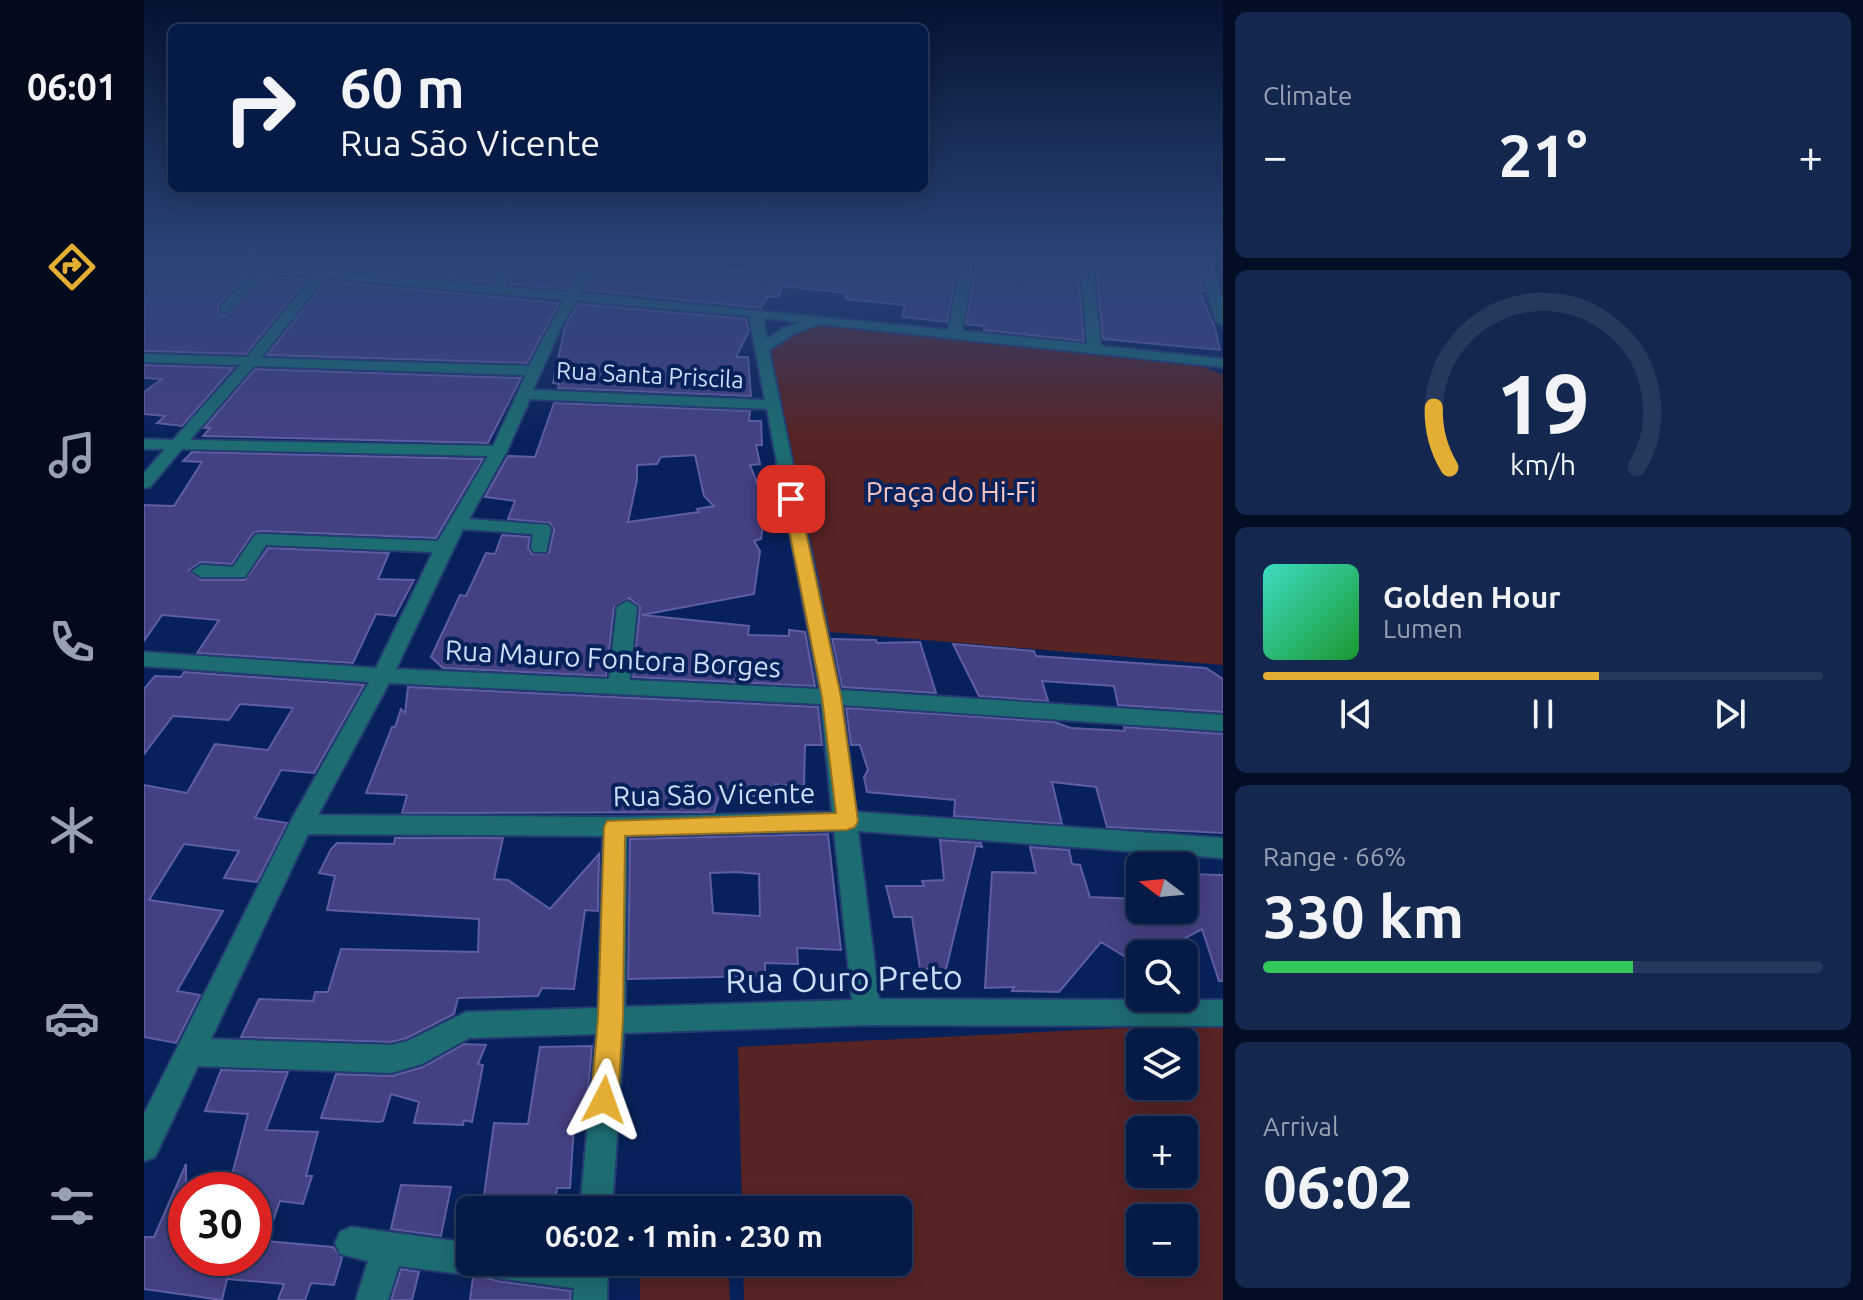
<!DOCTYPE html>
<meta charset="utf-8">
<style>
:root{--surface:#051a44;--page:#13274f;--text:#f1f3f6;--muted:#97a1b2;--line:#26385d;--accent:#e4ae35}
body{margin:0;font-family:Ubuntu,sans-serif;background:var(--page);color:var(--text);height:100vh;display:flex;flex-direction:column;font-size:30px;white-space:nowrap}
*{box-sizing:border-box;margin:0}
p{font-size:26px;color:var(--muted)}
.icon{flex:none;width:44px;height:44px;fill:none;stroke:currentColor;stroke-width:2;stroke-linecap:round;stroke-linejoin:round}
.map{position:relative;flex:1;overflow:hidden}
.drawer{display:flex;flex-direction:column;gap:12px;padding:12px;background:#030e25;width:640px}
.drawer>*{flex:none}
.top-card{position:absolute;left:24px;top:24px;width:760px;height:168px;border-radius:12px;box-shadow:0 4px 20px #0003,0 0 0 2px var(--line);background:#051a44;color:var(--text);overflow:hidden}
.needle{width:52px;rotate:286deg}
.tools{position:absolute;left:982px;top:852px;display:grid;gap:16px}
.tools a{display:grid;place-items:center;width:72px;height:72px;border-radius:12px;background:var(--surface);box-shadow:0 4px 20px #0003,0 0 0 2px var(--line);font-size:40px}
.speed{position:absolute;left:24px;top:1172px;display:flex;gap:16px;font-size:40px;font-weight:700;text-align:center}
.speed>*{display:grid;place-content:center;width:104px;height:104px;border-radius:50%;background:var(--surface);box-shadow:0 4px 20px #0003,0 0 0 2px var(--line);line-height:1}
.speed .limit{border:12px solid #d22;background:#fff;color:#111}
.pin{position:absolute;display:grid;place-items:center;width:68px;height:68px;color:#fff;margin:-34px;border-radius:16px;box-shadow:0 4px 12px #0006}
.me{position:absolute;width:88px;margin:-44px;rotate:4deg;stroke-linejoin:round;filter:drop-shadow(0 0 6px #0008)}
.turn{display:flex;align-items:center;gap:28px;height:168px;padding:0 40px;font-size:36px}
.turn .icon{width:104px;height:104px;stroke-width:2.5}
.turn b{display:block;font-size:56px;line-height:68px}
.big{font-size:60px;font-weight:600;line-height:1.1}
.drawer .widget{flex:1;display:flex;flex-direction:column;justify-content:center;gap:12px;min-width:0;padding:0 28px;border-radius:12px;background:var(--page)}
.drawer .dial{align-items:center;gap:0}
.dial svg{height:208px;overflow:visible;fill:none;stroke:var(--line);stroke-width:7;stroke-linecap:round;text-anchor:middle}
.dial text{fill:var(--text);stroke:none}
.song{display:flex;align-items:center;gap:24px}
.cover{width:96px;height:96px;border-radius:12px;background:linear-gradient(135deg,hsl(170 70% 55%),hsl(130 70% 35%))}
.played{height:8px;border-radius:4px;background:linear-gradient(90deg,var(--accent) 60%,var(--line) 60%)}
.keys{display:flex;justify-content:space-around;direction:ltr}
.heat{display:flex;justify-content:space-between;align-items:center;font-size:44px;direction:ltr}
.charge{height:12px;border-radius:6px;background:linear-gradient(90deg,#34c759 66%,var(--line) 0)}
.trip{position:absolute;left:312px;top:1196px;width:456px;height:80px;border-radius:12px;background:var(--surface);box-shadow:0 4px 20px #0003,0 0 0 2px var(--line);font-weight:600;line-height:80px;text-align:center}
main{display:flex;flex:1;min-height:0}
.dock{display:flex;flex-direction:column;width:144px;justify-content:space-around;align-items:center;background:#020a1b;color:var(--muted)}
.dock .icon{width:56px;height:56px}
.dock .on{color:var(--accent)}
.dock b{font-size:36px;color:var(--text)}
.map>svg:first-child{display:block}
</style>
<main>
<nav class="dock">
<b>06:01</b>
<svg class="icon on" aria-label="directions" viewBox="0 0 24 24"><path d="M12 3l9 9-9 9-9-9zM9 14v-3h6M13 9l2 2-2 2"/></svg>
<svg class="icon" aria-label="music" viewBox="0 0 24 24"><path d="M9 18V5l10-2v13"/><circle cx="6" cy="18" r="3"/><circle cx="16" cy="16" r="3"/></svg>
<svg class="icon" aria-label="phone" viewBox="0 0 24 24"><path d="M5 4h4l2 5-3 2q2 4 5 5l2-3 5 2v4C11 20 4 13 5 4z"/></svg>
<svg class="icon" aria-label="climate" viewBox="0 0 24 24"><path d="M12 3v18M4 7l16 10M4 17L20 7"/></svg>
<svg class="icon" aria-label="car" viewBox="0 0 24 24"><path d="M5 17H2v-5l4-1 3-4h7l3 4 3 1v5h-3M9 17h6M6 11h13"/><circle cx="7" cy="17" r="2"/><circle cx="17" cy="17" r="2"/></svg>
<svg class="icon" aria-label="filters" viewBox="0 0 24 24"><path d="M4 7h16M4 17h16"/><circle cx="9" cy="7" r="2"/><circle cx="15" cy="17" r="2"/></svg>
</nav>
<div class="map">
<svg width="1079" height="1300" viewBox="0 0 1079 1300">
<rect width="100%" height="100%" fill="#07225b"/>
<path fill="#572323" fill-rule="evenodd" d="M670,323L1056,365L1079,375V665L686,632L656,546L642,475L627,343Z
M1079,1023V1300H600L599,1262H754V1210H598L594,1047ZM996,1042H1040V1086H996ZM996,1130H1040V1174H996ZM996,1218H1040V1262H996Z
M496,1262H584L586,1300H496Z"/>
<path fill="#444183" stroke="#5f5ea3" stroke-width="2" fill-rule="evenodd" d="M98,260H251L237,273Z
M271,260H361L347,283L258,275Z
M379,260H440L422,289L366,284Z
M459,260H553L554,266L600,270L604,260H815L803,322L758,317L761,305L702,299L703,293L638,286L634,297L624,296L617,308L441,290Z
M833,260H933L940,341L840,330V326L822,324Z
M951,260H1051L1060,291L1055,290L1071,328L1076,350L959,339Z
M0,263L105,273L75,304V314L81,316L125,276L163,279L102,354L0,351V300L3,298L0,295Z
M182,281L415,303L383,363L123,355Z
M434,304L602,319L605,331L592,357H604L607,396L414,388L415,384L409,383L421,326Z
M0,365L89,368L38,426L13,423L21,416L0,414V392L18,379L0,378Z
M111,369L377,378L344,443L59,436L66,428H60Z
M410,403L606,411L605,421H617L618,445H612L616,464L606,465L622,505L617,539L610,541L616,551L610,594L498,615L605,626L604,635L645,636V630L661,632L671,686L489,677L496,607L485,598L470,607L462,676L299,668L287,657L316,595L322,596L342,553L351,554L358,535L386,537L384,548L388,554L405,553L410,530L406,523L364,519L371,501L341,497L364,456L391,457ZM551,455L560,496L570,506L553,509L555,512L484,522L493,480V465L513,464L517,457Z
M48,452L339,459L292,538L116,531L109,533L88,564L57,562L45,570L57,580H101L124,548L245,553L234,579L270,580L251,616L232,614L209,663L53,653L75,620L18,615L0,641V505L30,506L58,462L39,461Z
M688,639L732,640L733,643L776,642L792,693L698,687Z
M809,644L890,651L892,656L1062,668L1079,679V712L974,705L970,686L898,681L904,701L835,696Z
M40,672L220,685L170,773L137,770L111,818L143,823L113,882L80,878L95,851L40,844L5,900L79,911L33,991L56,995L32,1043L0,1037V785L43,793L71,744L124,750L149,708L96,704L85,720L29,716L0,754V689L11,676L37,677Z
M264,687L674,707L678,745H661L660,787L631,784L632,796H575L570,812L258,813L263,795L222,793L248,727H251L257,709L261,713Z
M702,708L910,722L927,728L981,731L980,727L1079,734V833L963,827L952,787L908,782L918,824L810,816L811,800L723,792L720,777L724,770L716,745H707Z
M684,834L697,950L653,948L654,964L621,963V976L484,979L486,839ZM592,872L615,874L616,916L569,913L566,873Z
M251,838H359L350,879L364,880L406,909L455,854L454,911L441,910L430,989L398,988L394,996L314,998L310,1014L263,1038L247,1042L97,1037L115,999L169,1001L171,992H184L197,949L334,952L335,919L183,910L191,876L175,873L187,849L193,843L250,844Z
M796,840L837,843L838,847L832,846L802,969H776L768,917H750L742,886H780L778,881L800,880Z
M886,847L925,850L928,864L936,865L946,897L996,899V910H1040V874L1079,875V981H1075L1058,929L1012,954H996V966L957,942L915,992L868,991L870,987L841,988L848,872L892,873Z
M320,1044L342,1045L334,1064L339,1065L328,1122L320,1120L319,1125L270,1123L275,1102L247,1094L239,1121L235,1122L177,1118L192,1074L248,1076L279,1067Z
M448,1046L441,1124H430L426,1188H413L410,1210H338L350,1123L384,1124L396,1047Z
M77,1070L144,1072L122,1130L174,1132L162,1176H168L159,1204L136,1201L122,1241L189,1247L198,1258L190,1285L167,1283L161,1300H134L140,1284L83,1279L78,1300L0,1289V1237H10L42,1164V1258H110V1190H84L104,1114L61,1111Z
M257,1185L307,1187L297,1236L247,1229Z
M257,1269L275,1272L268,1300H247Z
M337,1272L340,1277L353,1281L427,1291L426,1300H326L329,1277Z"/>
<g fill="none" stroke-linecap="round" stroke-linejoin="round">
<g stroke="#233c71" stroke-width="4">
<path id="minor" d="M19,260H65L238,276L255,260H268L251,277L349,286L364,260H376L361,287L424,292L444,260H456L436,293L804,330L818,260H830L818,331L943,344L936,260H948L957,346L1079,359V367L675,324L649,334L625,350L696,690L1079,715V731L699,705L712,812L1079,838V858L714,831L735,999L1079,1000V1026L723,1025L480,1033L468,1210H436L452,1034L325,1038L278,1064L247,1073L54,1066L11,1157L0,1161V1114L149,817L225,682L0,666V652L232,668L289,552L122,545L101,577H57L48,571L57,565L89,567L111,535L117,534L294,541L344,456L38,449L6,487L0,488V473L21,449H0V439L29,440L96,365L0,362V354L103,357L169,277L124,273L82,313L77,312V306L112,271L25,264ZM181,278L420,300L385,366L117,358ZM432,301L605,316L621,400L389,390L417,327ZM619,318L657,322L639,328L623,339ZM110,366L382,375L349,446L46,440ZM386,399L623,409L675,689L486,680L493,607L483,601L473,607L465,679L252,669L319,529L389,534L387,548L390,552H402L407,529L404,525L325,519L363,451ZM245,683L677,704L688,812L471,817L174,815ZM690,831L708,1000L481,1007L483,836ZM164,834L459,836L454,1008L322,1012L264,1041L247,1045L67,1039Z
M1054,260H1066L1079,300V325L1072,321Z
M207,1227L326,1243V1262H464L463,1300H429L430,1288L353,1278L341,1274L339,1267L326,1275L255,1266L244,1300H212L224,1261L196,1254L191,1243L196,1232Z"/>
</g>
<use href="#minor" fill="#1c6c72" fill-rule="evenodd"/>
</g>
<linearGradient id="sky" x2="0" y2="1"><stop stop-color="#041332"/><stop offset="0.59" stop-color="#2b4477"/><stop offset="1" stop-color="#2b4477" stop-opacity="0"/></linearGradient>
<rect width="1079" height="442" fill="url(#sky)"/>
<path fill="#e4ae35" stroke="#947122" stroke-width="2" d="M647,494L655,499L697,697L714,821L711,827L703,830L481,836L479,1018L474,1100L470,1110L460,1113L451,1110L447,1100L454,1018L460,827L463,821L692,813L678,697L639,499Z"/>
<g text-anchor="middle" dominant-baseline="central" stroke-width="8" stroke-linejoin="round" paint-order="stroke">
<g font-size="24" fill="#cdddf9" stroke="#07225b">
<text transform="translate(506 375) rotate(3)">Rua Santa Priscila</text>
</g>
<g font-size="28" fill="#f4c5c2" stroke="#07225b">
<text x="807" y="491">Praça do Hi-Fi</text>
</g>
<g font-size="28" fill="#cdddf9" stroke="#07225b">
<text transform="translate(469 658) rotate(3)">Rua Mauro Fontora Borges</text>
<text transform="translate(570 794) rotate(-1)">Rua São Vicente</text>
</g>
<g font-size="34" fill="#cdddf9" stroke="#07225b">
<text transform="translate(700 978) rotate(-1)">Rua Ouro Preto</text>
</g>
</g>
</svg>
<div class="tools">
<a><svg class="needle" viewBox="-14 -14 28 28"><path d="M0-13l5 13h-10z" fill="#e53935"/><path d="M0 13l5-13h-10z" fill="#97a1b2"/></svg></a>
<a><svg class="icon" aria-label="search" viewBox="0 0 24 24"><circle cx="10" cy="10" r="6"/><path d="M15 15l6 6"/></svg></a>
<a><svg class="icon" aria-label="layers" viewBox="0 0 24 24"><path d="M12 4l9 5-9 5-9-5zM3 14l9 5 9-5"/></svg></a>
<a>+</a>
<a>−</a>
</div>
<div class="speed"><div class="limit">30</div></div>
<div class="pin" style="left:647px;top:499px;background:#d93025"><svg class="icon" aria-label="arrive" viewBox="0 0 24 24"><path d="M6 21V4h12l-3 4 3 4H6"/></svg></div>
<svg class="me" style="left:460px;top:1100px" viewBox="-20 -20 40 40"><path d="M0-17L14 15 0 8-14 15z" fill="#e4ae35" stroke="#fff" stroke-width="4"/></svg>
<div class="trip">06:02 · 1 min · 230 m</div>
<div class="top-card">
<div class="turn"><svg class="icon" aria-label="right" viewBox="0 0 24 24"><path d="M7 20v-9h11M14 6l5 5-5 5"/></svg><div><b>60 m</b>Rua São Vicente</div></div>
</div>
</div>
<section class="drawer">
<div class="widget"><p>Climate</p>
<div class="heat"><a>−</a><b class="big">21°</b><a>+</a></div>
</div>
<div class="widget dial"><svg viewBox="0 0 100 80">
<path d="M14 69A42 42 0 1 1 86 69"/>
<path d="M14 69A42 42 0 0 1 8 46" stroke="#e4ae35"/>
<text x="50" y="56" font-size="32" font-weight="700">19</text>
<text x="50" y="72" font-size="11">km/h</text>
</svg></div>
<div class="widget">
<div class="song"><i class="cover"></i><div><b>Golden Hour</b><p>Lumen</p></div></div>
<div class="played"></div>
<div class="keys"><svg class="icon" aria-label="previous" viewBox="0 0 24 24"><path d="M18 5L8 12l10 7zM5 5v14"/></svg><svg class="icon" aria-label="pause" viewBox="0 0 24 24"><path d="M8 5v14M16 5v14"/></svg><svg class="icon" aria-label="next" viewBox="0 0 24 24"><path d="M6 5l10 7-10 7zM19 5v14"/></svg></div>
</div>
<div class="widget"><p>Range · 66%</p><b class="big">330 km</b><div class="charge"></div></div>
<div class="widget"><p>Arrival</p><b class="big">06:02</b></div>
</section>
</main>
